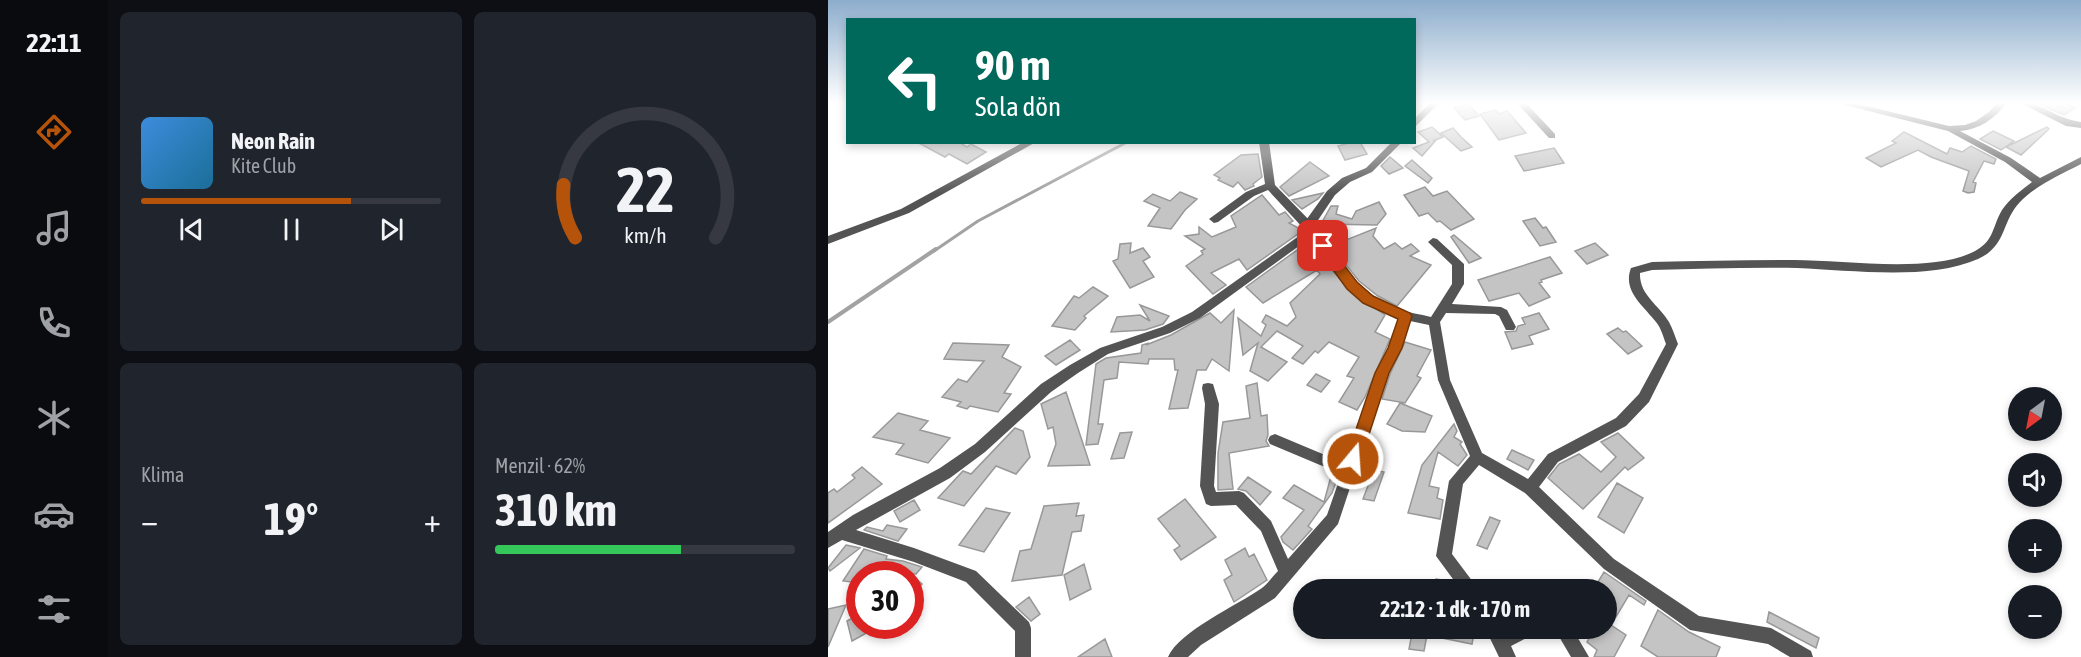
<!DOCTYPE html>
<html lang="tr">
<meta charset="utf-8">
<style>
:root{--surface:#171b24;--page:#20242c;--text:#f1f3f6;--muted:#9ea1a6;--line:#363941;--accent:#b45309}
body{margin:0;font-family:"Asap Condensed",sans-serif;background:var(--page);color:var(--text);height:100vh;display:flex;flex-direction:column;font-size:22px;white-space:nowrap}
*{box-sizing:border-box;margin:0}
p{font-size:20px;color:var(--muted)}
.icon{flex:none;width:33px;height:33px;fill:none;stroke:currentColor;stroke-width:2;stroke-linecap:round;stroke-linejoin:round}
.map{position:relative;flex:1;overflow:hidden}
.side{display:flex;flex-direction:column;gap:12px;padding:12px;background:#0d0f14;width:720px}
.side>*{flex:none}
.banner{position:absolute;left:18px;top:18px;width:570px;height:126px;border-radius:0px;box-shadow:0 3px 9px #0003;background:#00695c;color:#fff;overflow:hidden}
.needle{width:39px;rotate:212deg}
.tools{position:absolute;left:1180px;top:387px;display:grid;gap:12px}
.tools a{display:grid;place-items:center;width:54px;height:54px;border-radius:50%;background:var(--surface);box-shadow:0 3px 9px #0003;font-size:30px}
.speed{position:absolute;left:18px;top:561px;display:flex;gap:12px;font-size:30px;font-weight:700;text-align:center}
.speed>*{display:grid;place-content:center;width:78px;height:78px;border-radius:50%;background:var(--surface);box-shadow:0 3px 9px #0003;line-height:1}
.speed .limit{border:9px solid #d22;background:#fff;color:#111}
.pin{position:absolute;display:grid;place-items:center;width:51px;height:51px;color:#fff;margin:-26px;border-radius:12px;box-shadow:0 3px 9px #0006}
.me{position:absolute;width:66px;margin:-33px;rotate:18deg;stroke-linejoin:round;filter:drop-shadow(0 0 4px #0008)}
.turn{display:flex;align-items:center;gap:21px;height:126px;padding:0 30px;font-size:27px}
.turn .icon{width:78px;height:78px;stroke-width:2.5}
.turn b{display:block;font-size:42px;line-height:51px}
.big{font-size:45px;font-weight:700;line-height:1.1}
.side .card{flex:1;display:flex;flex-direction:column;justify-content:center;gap:9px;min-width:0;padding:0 21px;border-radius:9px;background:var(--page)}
.side .dial{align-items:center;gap:0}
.dial svg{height:156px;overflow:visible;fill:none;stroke:var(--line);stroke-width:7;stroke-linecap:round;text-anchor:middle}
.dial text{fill:var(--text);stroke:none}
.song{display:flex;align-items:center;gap:18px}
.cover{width:72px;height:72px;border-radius:9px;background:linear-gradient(135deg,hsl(210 70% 55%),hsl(200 70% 35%))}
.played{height:6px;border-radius:3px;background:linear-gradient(90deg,var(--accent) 70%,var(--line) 70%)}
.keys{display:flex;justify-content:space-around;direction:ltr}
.heat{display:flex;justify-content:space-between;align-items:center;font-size:33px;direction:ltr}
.charge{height:9px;border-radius:4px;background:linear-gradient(90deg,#34c759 62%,var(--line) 0)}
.side .tiles{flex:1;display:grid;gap:12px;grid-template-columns:repeat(2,1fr)}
.trip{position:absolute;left:465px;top:579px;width:324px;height:60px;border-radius:30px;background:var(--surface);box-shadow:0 3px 9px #0003;font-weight:700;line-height:60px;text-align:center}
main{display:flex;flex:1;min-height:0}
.tabs{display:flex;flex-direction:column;width:108px;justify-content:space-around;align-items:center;background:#090b0e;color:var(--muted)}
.tabs .icon{width:42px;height:42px}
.tabs .selected{color:var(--accent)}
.tabs b{font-size:27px;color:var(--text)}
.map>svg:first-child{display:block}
</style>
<main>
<nav class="tabs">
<b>22:11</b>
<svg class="icon selected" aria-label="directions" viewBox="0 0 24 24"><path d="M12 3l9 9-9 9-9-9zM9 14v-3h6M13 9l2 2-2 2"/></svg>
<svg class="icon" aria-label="music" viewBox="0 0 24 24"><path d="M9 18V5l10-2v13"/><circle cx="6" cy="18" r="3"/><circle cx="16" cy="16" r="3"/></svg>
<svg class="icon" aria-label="phone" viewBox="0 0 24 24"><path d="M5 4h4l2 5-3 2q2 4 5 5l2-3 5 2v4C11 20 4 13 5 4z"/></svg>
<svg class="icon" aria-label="climate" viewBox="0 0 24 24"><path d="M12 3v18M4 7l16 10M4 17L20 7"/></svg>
<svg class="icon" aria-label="car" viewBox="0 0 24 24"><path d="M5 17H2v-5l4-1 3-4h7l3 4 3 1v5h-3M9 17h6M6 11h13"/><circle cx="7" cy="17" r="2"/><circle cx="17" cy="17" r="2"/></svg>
<svg class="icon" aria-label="filters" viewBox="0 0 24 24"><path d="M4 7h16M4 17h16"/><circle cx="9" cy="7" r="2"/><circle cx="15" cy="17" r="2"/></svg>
</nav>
<section class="side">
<div class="tiles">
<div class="card">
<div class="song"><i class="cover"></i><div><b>Neon Rain</b><p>Kite Club</p></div></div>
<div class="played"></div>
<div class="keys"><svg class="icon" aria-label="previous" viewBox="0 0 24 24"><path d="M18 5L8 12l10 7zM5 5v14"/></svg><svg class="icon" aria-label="pause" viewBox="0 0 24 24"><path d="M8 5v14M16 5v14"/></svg><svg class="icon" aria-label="next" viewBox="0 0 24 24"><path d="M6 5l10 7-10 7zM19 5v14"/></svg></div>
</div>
<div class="card dial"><svg viewBox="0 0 100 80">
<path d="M14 69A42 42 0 1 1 86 69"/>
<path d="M14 69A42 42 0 0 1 8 42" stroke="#b45309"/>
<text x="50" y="56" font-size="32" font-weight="700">22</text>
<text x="50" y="72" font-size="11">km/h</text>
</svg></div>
<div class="card"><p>Klima</p>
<div class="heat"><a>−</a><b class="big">19°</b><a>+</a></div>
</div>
<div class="card"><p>Menzil · 62%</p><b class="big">310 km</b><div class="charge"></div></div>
</div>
</section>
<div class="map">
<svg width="1253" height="657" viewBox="0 0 1253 657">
<rect width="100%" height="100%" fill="#fff"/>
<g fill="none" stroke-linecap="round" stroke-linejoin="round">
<path stroke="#a2a2a2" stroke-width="3" d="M106,251L150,221L299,142"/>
<path stroke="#a2a2a2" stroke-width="4" d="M0,322L108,249"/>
</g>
<path fill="#c4c4c4" stroke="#989898" stroke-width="1.5" d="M1206,102H1235L1247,108L1236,115Z
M640,104L651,116L637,120L626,108Z
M668,110L671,114L679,111L698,133L671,140L652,114Z
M604,127L615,137L605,141L609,139L594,156L585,148L601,142L590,132Z
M1219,127L1221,129L1193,155L1178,147Z
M625,128L633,137L644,147L633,151L613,133Z
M1165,131L1186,141L1173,150L1152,139Z
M1076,132L1119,154L1122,148L1134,152L1143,146L1168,159L1166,164L1156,161L1145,182L1148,183L1146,192L1140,193L1135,191L1141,171L1103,157L1090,150L1053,167L1038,158L1068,143L1064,141Z
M89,142H131L139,147L143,144L158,152L139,164L121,154L117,157Z
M525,142H532L539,154L517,160L510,146Z
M726,148L736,163L696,171L687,156Z
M430,154L434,177L425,184L426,186L417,190L410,182L405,187L390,180L392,178L386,175L413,155Z
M562,157L575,168L561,174L553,166Z
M584,160L604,178L600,183L577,166Z
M482,162L501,176L461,196L452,187Z
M597,187L605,196L619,191L646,219L623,230L612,221L609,222L600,213L591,216L576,195Z
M352,192L369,199L357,210L343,229L320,226L332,208L316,201L325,194L342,201Z
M495,193L490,199L474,209L464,200Z
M434,195L451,215L457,212L465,221L461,223L485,236L495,259L522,291L557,315L547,332L562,339L537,397L529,410L511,402L526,378L519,376L531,357L501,342L490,353L487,351L475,364L464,358L475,346L449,331L433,347L459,362L440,381L422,371L430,343L415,355L410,318L433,336L438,325L434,322L438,315L459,326L468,317L462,303L492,274L489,270L435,303L418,287L476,245L478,239L476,235L470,234L419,270L411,259L383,273L398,285L385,294L358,266L375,254L373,251L377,249L357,236L371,234V227L384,237L408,227L403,216Z
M551,202L558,214L549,225L493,224L503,206H510L508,214L524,219L528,211Z
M707,218L715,228L718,227L728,242L712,246L695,221Z
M548,228L545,236L556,249L567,243L574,249L583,244L591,251L582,256L603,265L569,306L550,296L531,281L503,246Z
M626,235L653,258L641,263L623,237Z
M303,243L302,253L315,248L322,257L315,261L326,277L302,288L285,261L290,259L292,244Z
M767,243L780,255L759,264L747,251Z
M722,257L734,273L713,280L714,282L711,283L722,297L701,306L691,293L661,301L650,280Z
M265,287L280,296L256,316L258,318L247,330L224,326L246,296L251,298Z
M312,305L341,316L335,324L317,330L283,332L289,317L312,315L322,321Z
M406,310L401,371L384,359L378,370H369L360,408L341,409L350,370H347L346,359H321L320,364L291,362L289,378L276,380L270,424H275L270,444L258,445L268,364L278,358L313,353L314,345L321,343L318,345L343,335L382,313L393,323Z
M711,313L721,329L701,336L705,344L684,349L677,332L688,331L690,326L697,324L694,318Z
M790,328L795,332L798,331L814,346L800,354L779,334Z
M242,340L252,350L228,365L217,356Z
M577,342L603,350L589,376L593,378L577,403L554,399L562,374Z
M125,343L181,345L174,357L193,367L176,393L183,394L170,412L142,406L139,409L129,406L133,402L114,397L130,379L139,382L156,361L116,359Z
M488,374L502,381L493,392L479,385Z
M429,383L433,416L439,415L440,435L438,441L441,446L401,453L405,489L390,490V453L395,422L422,418L418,386Z
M238,392L262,465L220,466L228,444L225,427L220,429L213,404Z
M572,403L604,416L597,432L574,431L559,424Z
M70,413L100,421L92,430L122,438L100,463L68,454L76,444L45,437Z
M626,424L629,431L626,437L634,442L632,444L639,455L630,466L610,452L601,486L611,488L609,498L615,500L612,519L580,513L594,465Z
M187,428L195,431L202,457L188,474L168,466L136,506L110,498L135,471L143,474Z
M304,432L296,458L283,459L292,433Z
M790,433L816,458L800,470L797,467L755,509L720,478L731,464L751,454L773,472L788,457L773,442Z
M684,450L706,460L700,470L679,459Z
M34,467L54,484L0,523V493L6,489L9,492L27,478L24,475Z
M513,468L504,493L480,526L484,529L465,550L455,542L453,537L476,510L455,498L466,485L496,502L505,469Z
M546,470L556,472L546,501L535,499Z
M420,477L443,492L432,505L418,491L410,489Z
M789,483L815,498L796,533L770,517Z
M357,499L388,537L353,560L346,550L352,546L330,519Z
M86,500L92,510L72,522L66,511Z
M251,503L248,516L256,515L253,531L244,532L234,575L184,581L192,551L203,549L216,506Z
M158,508L182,513L156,552L131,545Z
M662,517L672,521L659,549L649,545Z
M59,525L79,529L70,541L36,530L39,527L55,531Z
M18,545L32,548L2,571L0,568Z
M417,548L421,557L426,554L439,580L406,602L396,580L404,575L397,560Z
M36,549L59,556L58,559L75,561L94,567L88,574H83L94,584L82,595V574H32V583L15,581Z
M256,564L263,589L242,600L236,575Z
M776,572L818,601L816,605L801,595L783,625L798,635L786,657H766L769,650L759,642L767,628H778V590H765Z
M608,579L625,582L630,590H606Z
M201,597L212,614L203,621L188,607Z
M18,605L0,647V609Z
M830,610L861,632L892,647L888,657H830L813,646Z
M941,612L991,638L988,648L939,622Z
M32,614V626H51L24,641L19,621Z
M585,628H647L644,644L599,635L596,651L581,649Z
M277,639L284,657H250Z"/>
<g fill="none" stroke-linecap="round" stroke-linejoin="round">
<path fill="#545454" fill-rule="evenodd" d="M688,102H697L727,134V138H721Z
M1005,102H1022L1121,126L1137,125L1148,121L1161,112L1170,102H1179C1167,119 1152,129 1132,131L1183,158L1212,178L1253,157V164C1232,175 1208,185 1192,202C1173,222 1179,246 1150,259C1100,281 1023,270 969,268C921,267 872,269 824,270L812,273C811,295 831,305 841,322C845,329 847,337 850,344L821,402L798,426L730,462L711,487L786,559L871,616L943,628L983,651L985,657H962L940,644L862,630L776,569L697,493L651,465L635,484L624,554L651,590H633L608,556L621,481L642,456L610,380L601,325L582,321L578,335L560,373L510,524L447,598L373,645L360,657H340C351,631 410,605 434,588C440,583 445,576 450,571L433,531L408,505L383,506L378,504L372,486L377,404L374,388L375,384L380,383L385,384L391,404L386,486L388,492L411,491L416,493L443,521L460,559L499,515L516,466L497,467L492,465L442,444L440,440L442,436L447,434L497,455L520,453L548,373L566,335L571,318C533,306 509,278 490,246L491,243H499C517,271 539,298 571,309C581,313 592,314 603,317L624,284V265L600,242L605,238L609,239L636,264V284L624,304L673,307L679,310L688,327L686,330H678L671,316L667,314L618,313L612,322L622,380L654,453L700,479L720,454L788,418L811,394L838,344C835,336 833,328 828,322C816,306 794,291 803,268L824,262C871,261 919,260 966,260C1015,260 1099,273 1143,253C1167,242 1163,229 1174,210C1182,198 1194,190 1204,182L1177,162L1120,131Z
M1190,102C1213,102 1230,120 1253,122V128L1238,126Z
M196,142H208L81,213L0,244V236L73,209Z
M431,142H441L447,185L484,223L485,226L484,229H476L440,190L426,196L390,222L386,223L381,219L418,192L437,184Z
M471,236L475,237L476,240L475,243L372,318L342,333L280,354L250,373L223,392L157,452L122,478L28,530L86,548L148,571L201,622L203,628V657H187V631L138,582L86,562L14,540L0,548V532L25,515L112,468L147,444L213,384L242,365L272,348L334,327L364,312Z
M657,628H674L676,632L683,628H708L706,634L683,646L688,657H671Z
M726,628H744L761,657H743Z"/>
<path fill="#545454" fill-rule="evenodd" d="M603,102H612L586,128V119Z
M564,142H574L544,172L522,182L507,195L484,229H476L475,226L476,223L499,191L514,178L538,168Z"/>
</g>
<linearGradient id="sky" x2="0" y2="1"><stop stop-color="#8cadcc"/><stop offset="0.53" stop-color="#fff"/><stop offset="1" stop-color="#fff" stop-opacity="0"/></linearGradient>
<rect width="1253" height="194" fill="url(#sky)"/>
<path fill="#b45309" stroke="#753606" stroke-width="1.5" d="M495,242L499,243L529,282L545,296L582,313L584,316L574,348L561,373L533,459L531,464L525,467L520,464L518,459L547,373L560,348L570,319L535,303L519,289L488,246Z"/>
</svg>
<div class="tools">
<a><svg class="needle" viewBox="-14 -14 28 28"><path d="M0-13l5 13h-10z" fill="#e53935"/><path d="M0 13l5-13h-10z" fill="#9ea1a6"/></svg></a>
<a><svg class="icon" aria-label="sound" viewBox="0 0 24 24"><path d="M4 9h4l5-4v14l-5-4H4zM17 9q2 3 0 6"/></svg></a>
<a>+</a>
<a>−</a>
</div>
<div class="speed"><div class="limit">30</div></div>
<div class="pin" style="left:495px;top:246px;background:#d93025"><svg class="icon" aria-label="arrive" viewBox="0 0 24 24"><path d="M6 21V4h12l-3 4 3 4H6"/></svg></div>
<svg class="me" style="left:525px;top:459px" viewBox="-20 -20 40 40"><circle r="17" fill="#b45309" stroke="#fff" stroke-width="3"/><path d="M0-11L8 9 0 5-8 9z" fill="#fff"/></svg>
<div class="trip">22:12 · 1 dk · 170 m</div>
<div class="banner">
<div class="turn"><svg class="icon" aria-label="left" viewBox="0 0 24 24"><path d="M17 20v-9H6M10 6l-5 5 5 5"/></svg><div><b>90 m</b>Sola dön</div></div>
</div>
</div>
</main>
